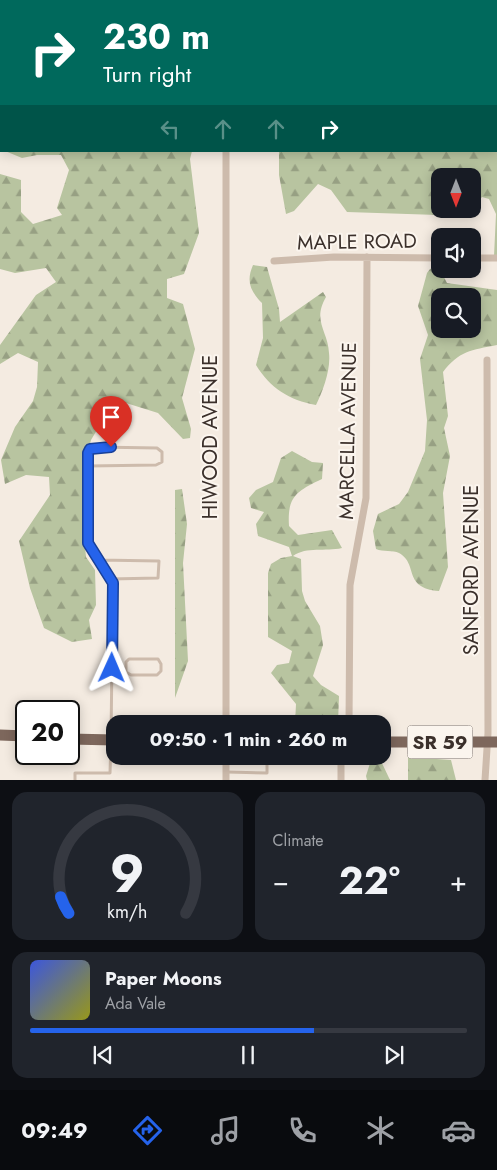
<!DOCTYPE html>
<meta charset="utf-8">
<style>
:root{--surface:#171b24;--page:#20242c;--text:#f1f3f6;--muted:#9ea1a6;--line:#363941;--accent:#2563eb}
body{margin:0;font-family:Jost,sans-serif;background:var(--page);color:var(--text);height:100vh;display:flex;flex-direction:column;font-size:19px;white-space:nowrap}
*{box-sizing:border-box;margin:0}
p{font-size:16px;color:var(--muted)}
.icon{flex:none;width:28px;height:28px;fill:none;stroke:currentColor;stroke-width:2;stroke-linecap:round;stroke-linejoin:round}
.map{position:relative;height:780px;overflow:hidden}
.details{display:flex;flex-direction:column;gap:12px;padding:12px;background:#0d0f14;flex:1}
.details>*{flex:none}
.banner{position:absolute;left:0px;top:0px;width:498px;height:152px;box-shadow:0 2px 12px #0003;background:#00695c;color:#fff;overflow:hidden}
.needle{width:32px;rotate:180deg}
.buttons{position:absolute;left:431px;top:168px;display:grid;gap:10px}
.buttons a{display:grid;place-items:center;width:50px;height:50px;border-radius:10px;background:var(--surface);box-shadow:0 2px 12px #0003;font-size:25px}
.speed{position:absolute;left:15px;top:700px;display:flex;gap:10px;font-size:25px;font-weight:700;text-align:center}
.speed>*{display:grid;place-content:center;width:65px;height:65px;border-radius:50%;background:var(--surface);box-shadow:0 2px 12px #0003;line-height:1}
.speed .limit{border:2px solid #111;border-radius:8px;background:#fff;color:#111}
.pin{position:absolute;display:grid;place-items:center;width:42px;height:42px;color:#fff;margin:-51px -21px;border-radius:50% 50% 50% 0;rotate:-45deg;box-shadow:0 0 5px #0007}
.pin .icon{rotate:45deg}
.me{position:absolute;width:55px;margin:-28px;rotate:1deg;stroke-linejoin:round;filter:drop-shadow(0 0 4px #0008)}
.turn{display:flex;align-items:center;gap:18px;height:105px;padding:0 20px;font-size:22px}
.turn .icon{width:65px;height:65px;stroke-width:2.5}
.turn b{display:block;font-size:35px;line-height:42px}
.lanes{display:flex;align-items:center;height:48px;padding:0 20px;background:#0003;justify-content:center;gap:25px;direction:ltr}
.lanes .off{opacity:.35}
.big{font-size:38px;font-weight:700;line-height:1.1}
.details .card{flex:1;display:flex;flex-direction:column;justify-content:center;gap:8px;min-width:0;padding:0 18px;border-radius:15px;background:var(--page)}
.details .dial{align-items:center;gap:0}
.dial svg{height:130px;overflow:visible;fill:none;stroke:var(--line);stroke-width:7;stroke-linecap:round;text-anchor:middle}
.dial text{fill:var(--text);stroke:none}
.song{display:flex;align-items:center;gap:15px}
.cover{width:60px;height:60px;border-radius:8px;background:linear-gradient(135deg,hsl(230 70% 55%),hsl(60 70% 35%))}
.played{height:5px;border-radius:2px;background:linear-gradient(90deg,var(--accent) 65%,var(--line) 65%)}
.keys{display:flex;justify-content:space-around;direction:ltr}
.heat{display:flex;justify-content:space-between;align-items:center;font-size:28px;direction:ltr}
.details .tiles{flex:1;display:grid;gap:12px;grid-template-columns:1fr 1fr}
.card:last-child{grid-column:span 2}
.trip{position:absolute;left:106px;top:715px;width:285px;height:50px;border-radius:15px;background:var(--surface);box-shadow:0 2px 12px #0003;font-weight:700;line-height:50px;text-align:center}
.tabs{display:flex;height:80px;justify-content:space-around;align-items:center;background:#090b0e;color:var(--muted)}
.tabs .icon{width:35px;height:35px}
.tabs .on{color:var(--accent)}
.tabs b{font-size:22px;color:var(--text)}
.map>svg:first-child{display:block}
</style>
<div class="map">
<svg width="497" height="780" viewBox="0 0 497 780">
<defs>
<pattern id="forest-firs" width="22" height="20" patternUnits="userSpaceOnUse" patternTransform="scale(1.25)"><rect width="22" height="20" fill="#b8c4a0"/><path d="M5 1l3.5 6h-7zM16 11l3.5 6h-7z" fill="#97a083"/></pattern>
</defs>
<rect width="100%" height="100%" fill="#f4ebe1"/>
<path fill="url(#forest-firs)" fill-rule="evenodd" d="M63,0H179L180,1H62Z
M294,0H497V19L496,1Z
M497,104V256H494L496,214L489,199L482,197L472,209V176H440V209H472L468,216L347,212L331,190L318,184L294,211L286,214L279,175V151H496Z
M5,151H192L190,159L199,233L184,274L167,279V298L183,304L195,349L182,398L191,429L190,438L183,439L158,413L126,403L110,408L91,440L85,464L82,514L86,557L95,570L96,605L89,620L92,639L72,642L44,628L30,588L19,541L50,495L49,477L26,475L5,484L1,460L15,427L33,401L37,387L38,362L18,353L0,364V345L36,295L56,282L46,268L15,273L0,269V174L21,180V212L33,224L62,215L57,208L69,170L61,155H37L22,158Z
M253,265L267,267L279,309L280,322L323,292L326,297C312,321 328,331 329,353C331,369 323,391 316,405C289,400 270,388 256,365L263,338L262,303C250,291 246,281 253,265Z
M438,266L447,283L497,290V345C471,350 459,351 443,372L448,416L444,428L450,456L443,493L448,567L439,591C402,588 419,564 399,553C393,550 383,552 376,549L373,531L378,514L399,504L408,492L425,451L427,420L420,359L428,335L418,306L427,273L430,269ZM440,296H472V329H440Z
M292,451L312,462L323,463L322,479C297,491 287,496 289,526L298,535L332,530L342,548C325,552 307,546 293,556L301,559L302,591L305,601L320,626L323,645L313,676L321,685L339,696L338,724H295L296,704L271,673L277,665L289,663L292,651L268,637V573L271,564L281,558L292,556L289,547L258,536L256,524L264,512L251,508L249,498L256,490L273,482L281,458Z
M182,489L187,524L183,563L188,661L175,698V490Z
M408,757L451,760L456,780H408Z
M380,759L390,780H367L366,776L371,760Z"/>
<g fill="none" stroke-linecap="round" stroke-linejoin="round">
<path stroke="#cdbbac" stroke-width="3" d="M88,466L156,465L162,462V452L157,448L96,447L90,449L88,543L113,583L111,737
M99,560L159,561L158,578L110,579
M111,668H126V672L131,675H157L161,671V664L158,659H129L126,662V668
M227,772L267,773V756
M75,780V773H110L111,743"/>
<path stroke="#cdbbac" stroke-width="7" d="M226,0V1
M496,67H497
M226,151V724
M472,258H497
M274,261L334,257L440,258
M349,724L350,585L366,498L367,257
M226,780V756
M341,780V756
M485,780L488,733L487,360"/>
<path stroke="#7d675c" stroke-width="11" d="M0,735L26,736
M69,739L115,740
M382,742H497"/>
</g>
<g fill="none" stroke-linecap="round" stroke-linejoin="round">
<g stroke="#184099" stroke-width="12">
<path id="route" d="M111,447L90,449L88,453V543L113,583L112,668"/>
</g>
<use href="#route" stroke="#2563eb" stroke-width="9"/>
</g>
<g text-anchor="middle" dominant-baseline="central" stroke-width="4" stroke-linejoin="round" paint-order="stroke">
<rect fill="#fbf5ee" stroke="#756b66" stroke-width="1" x="407.5" y="725.5" width="65" height="33" rx="4"/>
<g font-size="19" font-weight="bold" fill="#3b302b">
<text x="440" y="742">SR 59</text>
</g>
<g font-size="20" fill="#3b302b" stroke="#fbf5ee">
<text transform="translate(357 242) rotate(-1)">MAPLE ROAD</text>
<text transform="translate(348 431) rotate(-89)">MARCELLA AVENUE</text>
<text transform="translate(210 437) rotate(-90)">HIWOOD AVENUE</text>
<text transform="translate(471 570) rotate(-90)">SANFORD AVENUE</text>
</g>
</g>
</svg>
<div class="buttons">
<a><svg class="needle" viewBox="-14 -14 28 28"><path d="M0-13l5 13h-10z" fill="#e53935"/><path d="M0 13l5-13h-10z" fill="#9ea1a6"/></svg></a>
<a><svg class="icon" aria-label="sound" viewBox="0 0 24 24"><path d="M4 9h4l5-4v14l-5-4H4zM17 9q2 3 0 6"/></svg></a>
<a><svg class="icon" aria-label="search" viewBox="0 0 24 24"><circle cx="10" cy="10" r="6"/><path d="M15 15l6 6"/></svg></a>
</div>
<div class="speed"><div class="limit">20</div></div>
<div class="pin" style="left:111px;top:447px;background:#d93025"><svg class="icon" aria-label="arrive" viewBox="0 0 24 24"><path d="M6 21V4h12l-3 4 3 4H6"/></svg></div>
<svg class="me" style="left:112px;top:668px" viewBox="-20 -20 40 40"><path d="M0-17L14 15 0 8-14 15z" fill="#2563eb" stroke="#fff" stroke-width="4"/></svg>
<div class="trip">09:50 · 1 min · 260 m</div>
<div class="banner">
<div class="turn"><svg class="icon" aria-label="right" viewBox="0 0 24 24"><path d="M7 20v-9h11M14 6l5 5-5 5"/></svg><div><b>230 m</b>Turn right</div></div>
<div class="lanes"><svg class="icon off" aria-label="left" viewBox="0 0 24 24"><path d="M17 20v-9H6M10 6l-5 5 5 5"/></svg><svg class="icon off" aria-label="ahead" viewBox="0 0 24 24"><path d="M12 20V5M6 11l6-6 6 6"/></svg><svg class="icon off" aria-label="ahead" viewBox="0 0 24 24"><path d="M12 20V5M6 11l6-6 6 6"/></svg><svg class="icon" aria-label="right" viewBox="0 0 24 24"><path d="M7 20v-9h11M14 6l5 5-5 5"/></svg></div>
</div>
</div>
<section class="details">
<div class="tiles">
<div class="card dial"><svg viewBox="0 0 100 80">
<path d="M14 69A42 42 0 1 1 86 69"/>
<path d="M14 69A42 42 0 0 1 9 59" stroke="#2563eb"/>
<text x="50" y="56" font-size="32" font-weight="700">9</text>
<text x="50" y="72" font-size="11">km/h</text>
</svg></div>
<div class="card"><p>Climate</p>
<div class="heat"><a>−</a><b class="big">22°</b><a>+</a></div>
</div>
<div class="card">
<div class="song"><i class="cover"></i><div><b>Paper Moons</b><p>Ada Vale</p></div></div>
<div class="played"></div>
<div class="keys"><svg class="icon" aria-label="previous" viewBox="0 0 24 24"><path d="M18 5L8 12l10 7zM5 5v14"/></svg><svg class="icon" aria-label="pause" viewBox="0 0 24 24"><path d="M8 5v14M16 5v14"/></svg><svg class="icon" aria-label="next" viewBox="0 0 24 24"><path d="M6 5l10 7-10 7zM19 5v14"/></svg></div>
</div>
</div>
</section>
<nav class="tabs">
<b>09:49</b>
<svg class="icon on" aria-label="directions" viewBox="0 0 24 24"><path d="M12 3l9 9-9 9-9-9zM9 14v-3h6M13 9l2 2-2 2"/></svg>
<svg class="icon" aria-label="music" viewBox="0 0 24 24"><path d="M9 18V5l10-2v13"/><circle cx="6" cy="18" r="3"/><circle cx="16" cy="16" r="3"/></svg>
<svg class="icon" aria-label="phone" viewBox="0 0 24 24"><path d="M5 4h4l2 5-3 2q2 4 5 5l2-3 5 2v4C11 20 4 13 5 4z"/></svg>
<svg class="icon" aria-label="climate" viewBox="0 0 24 24"><path d="M12 3v18M4 7l16 10M4 17L20 7"/></svg>
<svg class="icon" aria-label="car" viewBox="0 0 24 24"><path d="M5 17H2v-5l4-1 3-4h7l3 4 3 1v5h-3M9 17h6M6 11h13"/><circle cx="7" cy="17" r="2"/><circle cx="17" cy="17" r="2"/></svg>
</nav>
